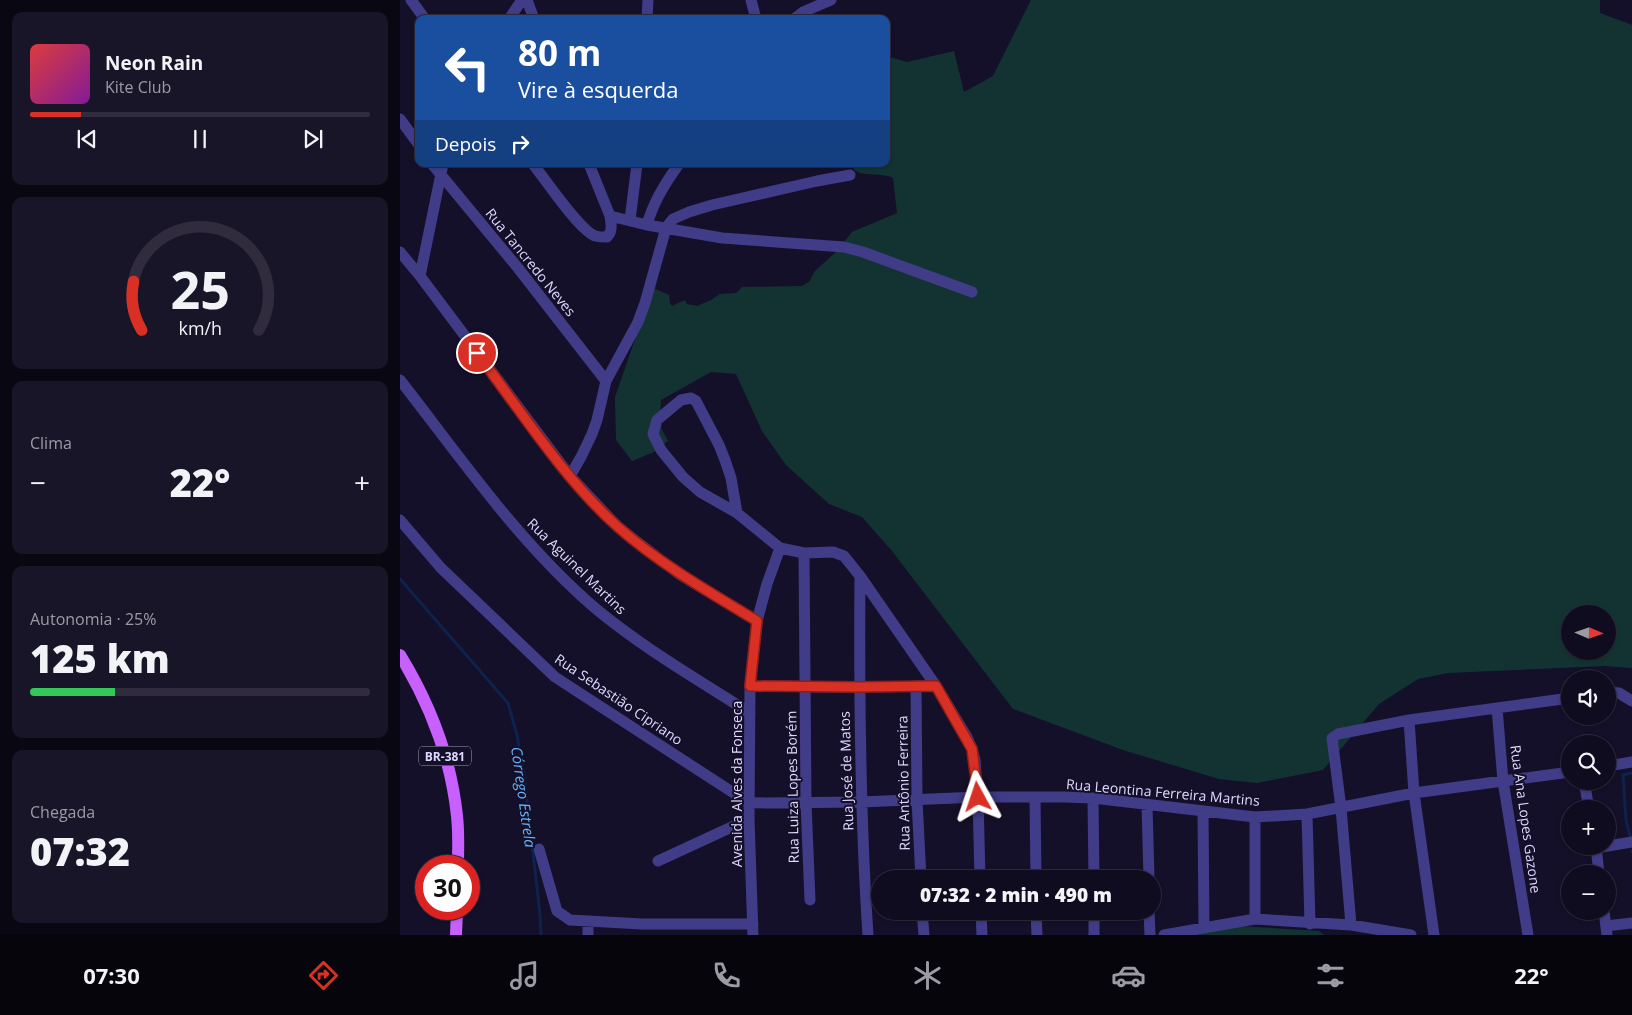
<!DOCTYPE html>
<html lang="pt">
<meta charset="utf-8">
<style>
:root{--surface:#100c1f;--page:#191528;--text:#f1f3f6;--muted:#9c9ba4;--line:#302c3d;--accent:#d93025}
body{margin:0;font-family:"Open Sans",sans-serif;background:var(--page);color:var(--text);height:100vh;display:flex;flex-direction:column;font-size:19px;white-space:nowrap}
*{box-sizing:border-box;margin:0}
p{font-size:16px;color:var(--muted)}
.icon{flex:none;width:28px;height:28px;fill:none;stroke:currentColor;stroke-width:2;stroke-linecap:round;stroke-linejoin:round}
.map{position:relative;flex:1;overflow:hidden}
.side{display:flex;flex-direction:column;gap:12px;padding:12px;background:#090711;width:400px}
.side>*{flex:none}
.banner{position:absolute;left:15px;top:15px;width:475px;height:152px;border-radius:10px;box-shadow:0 1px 4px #0004,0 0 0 1px var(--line);background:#1a4fa0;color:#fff;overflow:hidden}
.needle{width:32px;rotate:92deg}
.tools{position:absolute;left:1161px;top:605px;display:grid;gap:10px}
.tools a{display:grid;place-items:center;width:55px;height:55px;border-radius:50%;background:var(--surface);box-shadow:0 1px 4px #0004,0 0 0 1px var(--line);font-size:25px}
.speed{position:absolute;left:15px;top:855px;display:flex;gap:10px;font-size:25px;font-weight:700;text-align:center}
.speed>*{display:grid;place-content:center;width:65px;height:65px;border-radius:50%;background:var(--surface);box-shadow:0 1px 4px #0004,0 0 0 1px var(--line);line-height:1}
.speed .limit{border:8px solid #d22;background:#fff;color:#111}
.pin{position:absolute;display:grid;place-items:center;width:42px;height:42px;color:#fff;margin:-21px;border:2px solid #fff;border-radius:50%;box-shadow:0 1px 5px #0007}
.me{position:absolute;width:55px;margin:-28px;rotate:355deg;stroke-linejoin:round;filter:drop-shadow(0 0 4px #0008)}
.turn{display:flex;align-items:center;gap:18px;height:105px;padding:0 20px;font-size:22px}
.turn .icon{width:65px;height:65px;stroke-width:2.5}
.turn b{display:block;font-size:35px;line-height:42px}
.then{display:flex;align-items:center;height:48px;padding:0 20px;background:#0003;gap:10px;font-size:19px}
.big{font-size:38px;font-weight:800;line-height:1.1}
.side .tile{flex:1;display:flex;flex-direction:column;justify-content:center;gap:8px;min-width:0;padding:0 18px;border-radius:10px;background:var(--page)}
.side .dial{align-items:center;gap:0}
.dial svg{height:130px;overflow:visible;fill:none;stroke:var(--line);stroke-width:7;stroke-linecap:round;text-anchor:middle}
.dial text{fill:var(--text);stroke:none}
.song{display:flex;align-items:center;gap:15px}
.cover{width:60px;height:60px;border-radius:8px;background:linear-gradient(135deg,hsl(0 70% 55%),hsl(290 70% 35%))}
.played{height:5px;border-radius:2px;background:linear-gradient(90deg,var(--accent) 15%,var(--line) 15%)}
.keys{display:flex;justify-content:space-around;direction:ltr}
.heat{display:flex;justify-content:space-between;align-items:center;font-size:28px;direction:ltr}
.charge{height:8px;border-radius:4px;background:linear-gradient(90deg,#34c759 25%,var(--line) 0)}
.trip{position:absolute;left:471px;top:870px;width:290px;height:50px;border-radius:25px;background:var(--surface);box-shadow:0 1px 4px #0004,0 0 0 1px var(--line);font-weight:800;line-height:50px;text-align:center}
.tab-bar{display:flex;height:80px;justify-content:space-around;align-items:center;background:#06050c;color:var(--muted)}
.tab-bar .icon{width:35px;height:35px}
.tab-bar .current{color:var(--accent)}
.tab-bar b{font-size:22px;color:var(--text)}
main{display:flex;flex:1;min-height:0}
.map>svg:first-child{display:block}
</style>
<main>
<section class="side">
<div class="tile">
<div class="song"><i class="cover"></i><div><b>Neon Rain</b><p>Kite Club</p></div></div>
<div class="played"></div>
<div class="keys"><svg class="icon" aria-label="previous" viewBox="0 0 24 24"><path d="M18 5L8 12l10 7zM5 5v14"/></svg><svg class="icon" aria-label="pause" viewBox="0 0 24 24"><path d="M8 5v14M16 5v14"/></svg><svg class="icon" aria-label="next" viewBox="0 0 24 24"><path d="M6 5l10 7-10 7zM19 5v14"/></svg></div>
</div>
<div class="tile dial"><svg viewBox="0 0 100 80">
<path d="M14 69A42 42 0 1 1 86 69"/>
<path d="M14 69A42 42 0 0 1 9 39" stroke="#d93025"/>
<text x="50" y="56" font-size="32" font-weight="700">25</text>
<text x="50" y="72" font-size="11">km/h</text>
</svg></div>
<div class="tile"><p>Clima</p>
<div class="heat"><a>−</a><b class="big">22°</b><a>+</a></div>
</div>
<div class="tile"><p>Autonomia · 25%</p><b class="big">125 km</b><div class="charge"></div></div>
<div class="tile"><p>Chegada</p><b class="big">07:32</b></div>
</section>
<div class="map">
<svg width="1232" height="935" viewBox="0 0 1232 935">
<rect width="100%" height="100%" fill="#151029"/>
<path fill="#133333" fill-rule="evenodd" d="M631,0H1200V13L1232,25V668L1204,666L1048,673L1018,679L979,704L923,770L857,783L819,779L723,750L613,709L492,551L462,517L429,504L386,465L362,431L336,374L311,372L261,400L260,426L268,441L254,452L232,461L216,440L215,397L239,328L251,287L269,295L270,303L272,306L285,300L287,304L297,306L311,300L320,294L336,293L342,287L402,286L409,282L415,271L436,252L452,232L497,213L493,178C480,171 456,180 451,164H486V56L507,62L554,51L564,92L593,76ZM1170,614H1208V651H1170Z
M840,926L919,931L924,935H795Z"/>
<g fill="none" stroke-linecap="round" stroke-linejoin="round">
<path stroke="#0d224c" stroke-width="3" d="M0,579L108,703L117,735L124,774L140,914L141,935
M1230,836L1226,820L1223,775L1232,773
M1232,851V852"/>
<path stroke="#403c88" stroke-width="11" d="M11,0L25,19
M127,0L134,19
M351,0L356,19
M109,19L122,0
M247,19L248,0
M394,19L403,12L431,0
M0,119L19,145
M32,164L118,268L206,381
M133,164C145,179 179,230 195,236C199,237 203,237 207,237C213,231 211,224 210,216L189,164
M210,216L247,225L322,238L444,247L463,252L572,292
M230,220L237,164
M247,225C253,202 265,183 279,164
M0,252L20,276L170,476L218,527L279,574L357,621
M20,276L43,164
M0,380C61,458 119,543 195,608C243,648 297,679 350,713
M170,476L181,457L192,434L197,420L206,381L238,322L245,303L266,228L273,219L289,212L312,205L417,181L450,175
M337,513L331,478L325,460L319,445L296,401L291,398L281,400L257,420L253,434L261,450L283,477L300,492L337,513L380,548L404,553L433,552L444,556L460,576L536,686L567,737L572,749L575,760L578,797L580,879
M0,520L41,568L155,677L349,803L461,802L578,797H664L693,798L855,817L907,814L1014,793L1170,772
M404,553L406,803L410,900
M460,576C459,696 460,815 468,935
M350,686L459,687L536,686
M516,686L517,800L521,879
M1208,692L1219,693L1232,701
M1097,708L1103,781L1128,935
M1009,720L1014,793L1034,935
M1208,766L1232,762
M1184,781L1189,809
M635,797L636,879
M693,798L694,879
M747,805L749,879
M803,811L804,927
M907,814L910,924
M855,817V919
M1196,846L1199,874
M1196,848L1232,842
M139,849L157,911L170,920L242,924H353
M258,861L349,819
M522,911L524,935
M581,911L582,935
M636,911L637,935
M694,911V935
M749,911L750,935
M1204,911L1207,935
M188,922V935
M951,925L941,808L932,738L938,734L1009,720L1170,698
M1206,926L1232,923
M353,935L349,819L350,686L357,621L367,584L380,548
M764,935L855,919L951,925L1011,935"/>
<path stroke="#c760ff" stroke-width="12" d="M0,655C30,704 51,759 57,816C59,833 58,850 58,866
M56,935L57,909"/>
</g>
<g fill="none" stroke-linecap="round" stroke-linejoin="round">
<g stroke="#8d1f18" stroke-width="12">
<path id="route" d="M77,353C121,411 164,479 218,527C260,564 309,592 357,621L350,686L459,687L536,686L572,749L578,797"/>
</g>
<use href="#route" stroke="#d93025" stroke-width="9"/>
</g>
<g text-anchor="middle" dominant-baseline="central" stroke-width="4" stroke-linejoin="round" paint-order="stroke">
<rect fill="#151029" stroke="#a29dbf" stroke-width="1" x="19" y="746.5" width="52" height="19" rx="4"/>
<g font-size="12" font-weight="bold" fill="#ded9ff">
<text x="45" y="756">BR-381</text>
</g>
<g font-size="14" fill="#ded9ff" stroke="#151029">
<text transform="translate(131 262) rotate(51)">Rua Tancredo Neves</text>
<text transform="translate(177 566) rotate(44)">Rua Aguinel Martins</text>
<text transform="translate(219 699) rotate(34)">Rua Sebastião Cipriano</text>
<text transform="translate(446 771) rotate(-92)">Rua José de Matos</text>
<text transform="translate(503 783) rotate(-91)">Rua Antônio Ferreira</text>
<text transform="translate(336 784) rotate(-90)">Avenida Alves da Fonseca</text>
<text transform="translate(392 787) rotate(-91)">Rua Luiza Lopes Borém</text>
<text transform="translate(763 792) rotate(5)">Rua Leontina Ferreira Martins</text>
<text transform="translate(1126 819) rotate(82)">Rua Ana Lopes Gazone</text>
</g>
<g font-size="15" font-style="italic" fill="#67b4ff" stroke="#151029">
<text transform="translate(124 797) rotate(82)">Córrego Estrela</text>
</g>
</g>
</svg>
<div class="tools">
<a><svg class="needle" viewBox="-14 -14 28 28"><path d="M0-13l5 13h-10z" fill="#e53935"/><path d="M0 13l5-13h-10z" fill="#9c9ba4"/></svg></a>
<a><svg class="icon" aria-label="sound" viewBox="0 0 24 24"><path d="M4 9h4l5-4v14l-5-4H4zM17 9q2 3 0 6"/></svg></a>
<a><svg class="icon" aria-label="search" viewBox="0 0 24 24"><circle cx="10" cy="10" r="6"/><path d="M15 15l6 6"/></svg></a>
<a>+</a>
<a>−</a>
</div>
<div class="speed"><div class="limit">30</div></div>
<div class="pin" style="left:77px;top:353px;background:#d93025"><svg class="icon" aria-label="arrive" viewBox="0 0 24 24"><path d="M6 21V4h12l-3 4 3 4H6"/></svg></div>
<svg class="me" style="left:578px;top:797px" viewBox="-20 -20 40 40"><path d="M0-17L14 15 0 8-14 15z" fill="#d93025" stroke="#fff" stroke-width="4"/></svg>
<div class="trip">07:32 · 2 min · 490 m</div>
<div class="banner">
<div class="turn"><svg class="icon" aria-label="left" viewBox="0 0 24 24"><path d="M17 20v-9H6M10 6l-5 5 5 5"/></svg><div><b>80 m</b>Vire à esquerda</div></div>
<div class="then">Depois<svg class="icon" aria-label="right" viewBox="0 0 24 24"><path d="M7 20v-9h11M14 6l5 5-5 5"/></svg></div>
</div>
</div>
</main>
<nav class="tab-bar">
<b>07:30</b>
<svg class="icon current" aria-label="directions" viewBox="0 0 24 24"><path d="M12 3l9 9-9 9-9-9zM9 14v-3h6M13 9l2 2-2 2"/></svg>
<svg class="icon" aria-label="music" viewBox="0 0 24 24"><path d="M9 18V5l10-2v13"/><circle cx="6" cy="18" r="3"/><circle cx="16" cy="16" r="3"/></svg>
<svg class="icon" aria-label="phone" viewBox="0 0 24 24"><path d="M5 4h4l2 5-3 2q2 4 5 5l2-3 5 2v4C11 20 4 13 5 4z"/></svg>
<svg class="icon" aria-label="climate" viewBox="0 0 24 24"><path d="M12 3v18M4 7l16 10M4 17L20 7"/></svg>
<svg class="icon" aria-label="car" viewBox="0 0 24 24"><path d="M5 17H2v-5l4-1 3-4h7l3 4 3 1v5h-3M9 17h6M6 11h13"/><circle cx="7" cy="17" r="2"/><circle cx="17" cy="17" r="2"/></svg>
<svg class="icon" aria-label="filters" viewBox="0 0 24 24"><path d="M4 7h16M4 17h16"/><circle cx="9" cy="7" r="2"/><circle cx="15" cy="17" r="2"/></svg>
<b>22°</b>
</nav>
